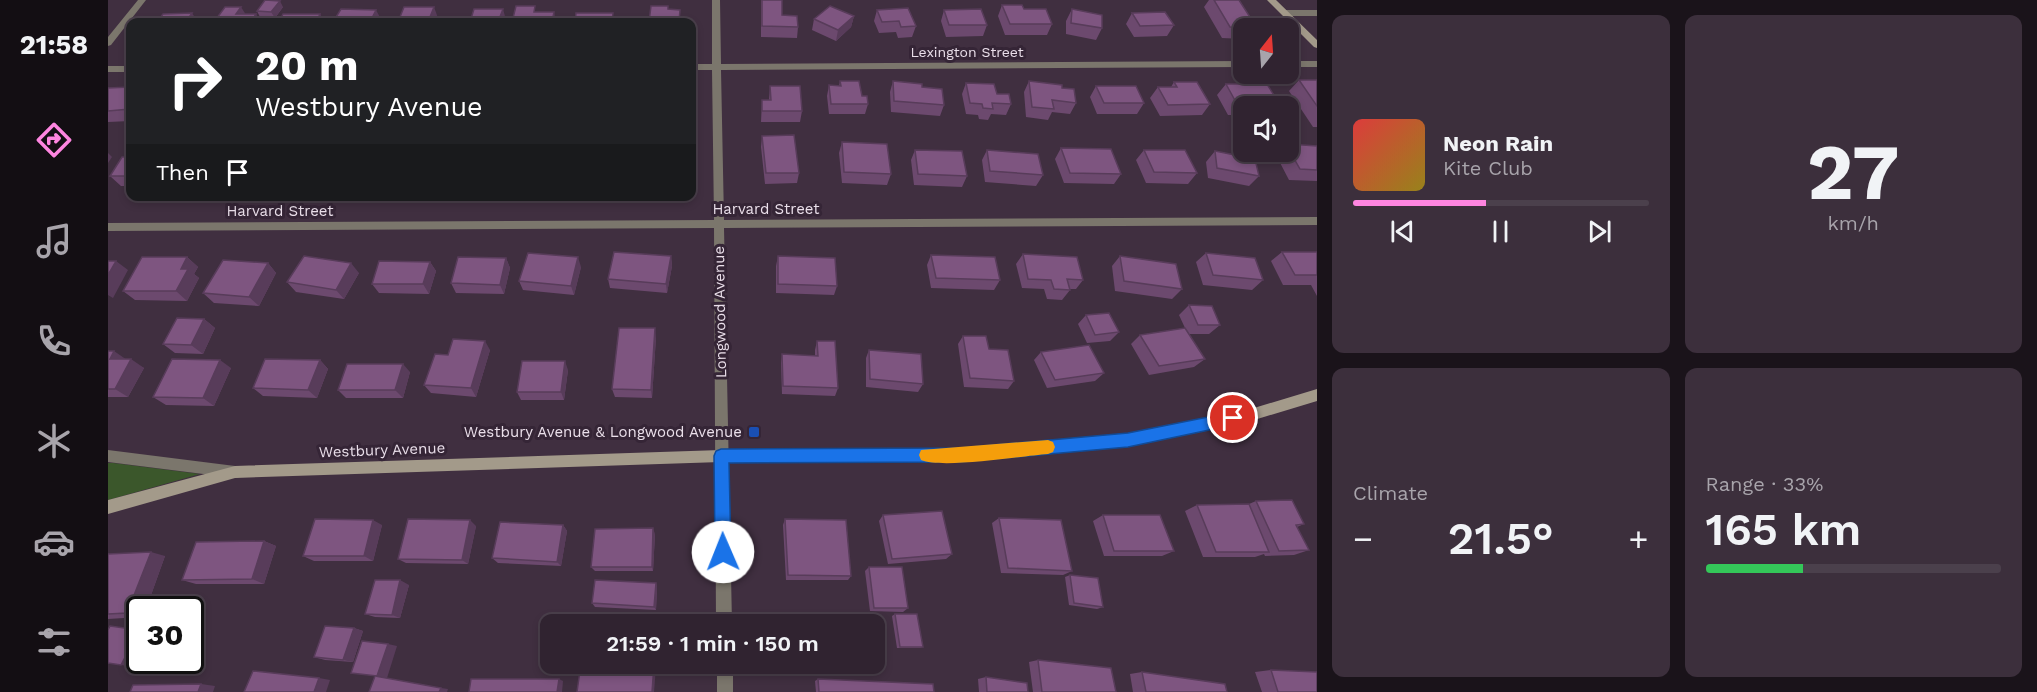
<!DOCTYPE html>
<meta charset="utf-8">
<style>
:root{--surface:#302330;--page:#3c2f3c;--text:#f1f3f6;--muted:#a8a4ab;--line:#4b404c;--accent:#fe85e0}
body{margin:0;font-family:"Work Sans",sans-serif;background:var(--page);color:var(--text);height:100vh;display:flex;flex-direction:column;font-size:22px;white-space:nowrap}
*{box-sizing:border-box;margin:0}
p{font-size:20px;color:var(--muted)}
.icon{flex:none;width:33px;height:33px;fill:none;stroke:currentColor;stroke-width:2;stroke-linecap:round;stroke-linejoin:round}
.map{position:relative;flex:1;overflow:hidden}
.details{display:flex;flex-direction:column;gap:15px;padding:15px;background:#1a131a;width:720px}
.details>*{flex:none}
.hud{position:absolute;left:18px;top:18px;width:570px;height:183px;border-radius:12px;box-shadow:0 3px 9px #0003,0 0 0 2px var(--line);background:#202124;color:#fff;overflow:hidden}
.needle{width:39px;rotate:17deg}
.controls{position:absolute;left:1125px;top:18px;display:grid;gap:12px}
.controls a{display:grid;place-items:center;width:66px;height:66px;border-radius:12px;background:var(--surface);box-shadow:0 3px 9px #0003,0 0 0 2px var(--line);font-size:30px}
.speed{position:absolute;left:18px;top:596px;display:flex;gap:12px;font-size:30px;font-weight:700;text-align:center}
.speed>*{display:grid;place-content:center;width:78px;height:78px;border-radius:50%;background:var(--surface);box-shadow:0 3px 9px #0003,0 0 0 2px var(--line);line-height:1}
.speed .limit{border:3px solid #111;border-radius:9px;background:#fff;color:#111}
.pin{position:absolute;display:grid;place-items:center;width:51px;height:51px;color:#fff;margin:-26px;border:3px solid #fff;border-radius:50%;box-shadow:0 2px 6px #0007}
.me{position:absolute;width:66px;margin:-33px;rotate:359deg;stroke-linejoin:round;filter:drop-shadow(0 0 4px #0008)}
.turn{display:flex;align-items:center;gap:21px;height:126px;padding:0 30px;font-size:27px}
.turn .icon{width:78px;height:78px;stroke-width:2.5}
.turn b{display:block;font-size:42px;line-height:51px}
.then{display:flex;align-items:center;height:57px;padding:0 30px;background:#0003;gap:12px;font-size:22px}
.big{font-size:45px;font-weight:600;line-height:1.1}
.details .card{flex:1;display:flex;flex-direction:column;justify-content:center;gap:9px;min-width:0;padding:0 21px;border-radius:12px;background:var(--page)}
.details .dial{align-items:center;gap:0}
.dial b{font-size:78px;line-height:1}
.song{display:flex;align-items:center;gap:18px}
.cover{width:72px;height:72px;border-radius:9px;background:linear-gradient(135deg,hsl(0 70% 55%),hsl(50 70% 35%))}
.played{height:6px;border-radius:3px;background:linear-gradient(90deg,var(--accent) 45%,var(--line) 45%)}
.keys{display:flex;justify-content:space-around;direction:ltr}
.heat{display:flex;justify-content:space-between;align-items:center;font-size:33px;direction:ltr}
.charge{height:9px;border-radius:4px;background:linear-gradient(90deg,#34c759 33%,var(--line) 0)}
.details .tiles{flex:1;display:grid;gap:15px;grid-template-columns:repeat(2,1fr)}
.trip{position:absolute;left:432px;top:614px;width:345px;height:60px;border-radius:12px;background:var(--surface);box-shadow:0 3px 9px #0003,0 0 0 2px var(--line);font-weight:600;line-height:60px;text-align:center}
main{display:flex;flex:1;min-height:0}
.dock{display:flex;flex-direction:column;width:108px;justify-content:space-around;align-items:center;background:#130e13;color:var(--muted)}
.dock .icon{width:42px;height:42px}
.dock .selected{color:var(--accent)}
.dock b{font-size:27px;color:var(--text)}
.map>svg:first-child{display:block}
</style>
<main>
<nav class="dock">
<b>21:58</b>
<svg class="icon selected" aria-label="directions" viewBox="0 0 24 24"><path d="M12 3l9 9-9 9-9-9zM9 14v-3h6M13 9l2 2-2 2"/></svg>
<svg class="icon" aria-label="music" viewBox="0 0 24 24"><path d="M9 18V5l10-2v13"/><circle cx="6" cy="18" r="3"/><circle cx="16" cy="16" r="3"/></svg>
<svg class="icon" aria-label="phone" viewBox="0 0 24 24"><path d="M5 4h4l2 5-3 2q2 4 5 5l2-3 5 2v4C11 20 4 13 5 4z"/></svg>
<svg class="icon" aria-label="climate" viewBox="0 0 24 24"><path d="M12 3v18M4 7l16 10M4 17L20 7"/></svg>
<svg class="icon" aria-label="car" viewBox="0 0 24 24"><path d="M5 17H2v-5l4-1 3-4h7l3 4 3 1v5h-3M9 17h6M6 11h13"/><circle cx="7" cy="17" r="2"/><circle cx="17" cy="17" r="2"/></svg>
<svg class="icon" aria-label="filters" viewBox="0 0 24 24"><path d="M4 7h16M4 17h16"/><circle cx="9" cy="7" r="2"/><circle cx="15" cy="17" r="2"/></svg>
</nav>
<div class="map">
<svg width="1209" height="692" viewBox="0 0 1209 692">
<rect width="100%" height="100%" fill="#402f40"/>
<path fill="#3b572b" d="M0,463H5L92,474L0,500Z"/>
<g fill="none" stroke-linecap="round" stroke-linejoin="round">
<path fill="#7b766c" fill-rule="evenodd" d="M30,0H38L3,45L0,46V37Z
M604,0H612L613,64L1136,61V67L613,70L616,220L1209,217V225L616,228L624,624H608L606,228L0,231V223L606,220L604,70H584V64H604Z
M1209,10V16H1177L1173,13L1177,10Z
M1180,61H1209V67H1180Z
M0,66H22V72H0Z
M0,450L127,466L132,467L134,472L132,477L127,478L0,462Z
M609,663H625V692H609Z"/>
<path fill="#a39a8a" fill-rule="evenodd" d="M1159,0H1168L1209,40V48L1206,47Z
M1209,389V401L1146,420L1020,446L852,461L613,462L127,478L0,514V500L127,466L613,450L852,449L1020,434L1146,408Z"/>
</g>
<path fill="#6c496e" d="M653,0L690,27L689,38L653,37Z
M1101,0H1131L1149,28H1136V39L1114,38L1096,7Z
M894,5L916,9L944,24L939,35H897L890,16Z
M175,7L167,18L152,17L149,11Z
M964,9L994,28L988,40L958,34V21Z
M769,10L808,26L804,37L790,38L788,32L771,33L766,21Z
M836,10L879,25L875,36L838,37L833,21Z
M1024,13L1066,25L1059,36L1026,37L1018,24Z
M746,16L743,27L728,41L704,30L706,19Z
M1191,80H1209V127H1205L1181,91Z
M732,81L754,96L760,104L757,114H721L719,96L721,85L731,86Z
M785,81L814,87L836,105L832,116L783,112L782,92Z
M921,81L954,88L968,103L962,114L944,112L940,120L918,117L916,92Z
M1066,82L1102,104L1094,115L1052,116L1042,98L1050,87H1063Z
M858,83L889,94L903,104L898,115L883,114L880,120L871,119L870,115L858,114L854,94Z
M1118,84L1172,105L1171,106H1136V115H1120L1109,95Z
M662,86L694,111L692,122H653L654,100H661Z
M988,86L1036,103L1029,114H989L982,97Z
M22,87V121L0,122V88Z
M654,136L691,173L689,183L657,184L653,147Z
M734,142L783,174L779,185L734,183L731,153Z
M1180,144L1209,146V181L1181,180L1168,155L1171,152H1180Z
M953,148L1013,174L1006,184L956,183L947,159Z
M807,150L859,176L854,187L806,185L803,160Z
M879,150L935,175L928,186L877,182L874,160Z
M1036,150L1089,173L1080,184L1038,183L1028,160Z
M1107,151L1151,176L1141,186L1100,178L1098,162Z
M22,157V186H13L2,176Z
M1174,252H1209V296L1203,285H1175L1163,261Z
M1098,253L1155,280L1144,290L1095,285L1088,262Z
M915,254L975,280L968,289H961L962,290L954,300L939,299L936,289L914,288L908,264Z
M823,255L892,280L886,290L823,288L819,265Z
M563,256L564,266L559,293L502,288L500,279Z
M670,256L729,286L726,295L668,293V266Z
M1012,256L1074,289L1064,299L1007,291L1004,266Z
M79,257L90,267L86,274L91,278L79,301L27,300L15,291Z
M398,258L402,268L396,294L348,293L343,283Z
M322,262L328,271L321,294L271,293L264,284Z
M160,263L168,273L151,306L106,303L95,293Z
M473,267L466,295L415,290L411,281Z
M251,273L236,299L188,292L179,282Z
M1081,305L1112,325L1101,334H1081L1097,359L1086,367L1041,375L1023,344L1032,335L1077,328L1071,315Z
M978,315L1011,332L1002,341L979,343L970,324Z
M96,319L107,328L95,354L67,353L55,344Z
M855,336L881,349L906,381L900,389L856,387L850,344Z
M548,337L544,398L507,397L504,389Z
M709,341L730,388L727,396L674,394L673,363L674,354L707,356V350Z
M382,350L368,397L323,393L316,385L340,355Z
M761,350L815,384L810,392L758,387V358Z
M0,351L36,368L20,397H0Z
M933,352L996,373L987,381L939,388L926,360Z
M212,360L220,369L209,398L155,396L145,388Z
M123,368L106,406L58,405L45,397Z
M460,370L456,400H413L409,392Z
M302,372L295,398H238L230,390Z
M1148,501L1196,524L1189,527L1201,550L1186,555L1157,556L1156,554L1147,557H1095L1077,511L1089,505L1141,504Z
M775,515L844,554L838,559L780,564L771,521Z
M995,515L1066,551L1054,556H996L985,521Z
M891,518L964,571L955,575L893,573L884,523Z
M677,519L743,576L740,580H678L675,525Z
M274,525L265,561H206L195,556Z
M455,525L459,531L453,566L390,563L384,558Z
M368,526L360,564L298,563L290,559Z
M547,534L545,571H487L483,567Z
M156,541L168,546L156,584H88L74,580Z
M0,554L57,556L38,609H32V617L0,619Z
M761,567L800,608L795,612L762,611L757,571Z
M962,575L995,607L989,609L961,605L957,577Z
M548,583L549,587L548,610L487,607L484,603Z
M301,585L292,618L267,617L257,614Z
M787,614L815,647L812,648H789L784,616Z
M246,628L255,631L245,662L217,660L206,657Z
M930,660L1008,692H925L921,662Z
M1163,670L1209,692H1154L1147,672Z
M1034,672L1119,692H1025L1022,674Z
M878,677L920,692H871L870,679Z
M710,679L826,692H708L707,681Z"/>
<path fill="#583c5a" d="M172,1L175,7L167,18L163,12Z
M133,7L140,18L128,14Z
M326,7L330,18L329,22H320Z
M395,9L398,20L397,22H390Z
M268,10L274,21L273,22H262Z
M446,12L448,22H444Z
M84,13L90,22H78Z
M148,14L153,22H143Z
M212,14L217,22H208Z
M746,16L743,27L728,41L730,30Z
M0,153L4,157L0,163Z
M563,256L564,266L559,293L558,284Z
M79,257L90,267L86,274L91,278L79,301L68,291L73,269Z
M470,257L473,267L466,295L463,286Z
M398,258L402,268L396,294L392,285Z
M8,261L20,270L5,298L0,295V275Z
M322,262L328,271L321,294L315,284Z
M160,263L168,273L151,306L141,297Z
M243,263L251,273L236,299L228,290Z
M96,319L107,328L95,354L83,345Z
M547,328L548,337L544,398L543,390Z
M377,341L382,350L368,397L363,388Z
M6,351L19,360L2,359Z
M23,359L36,368L20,397L7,389Z
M112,360L123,368L106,406L95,398Z
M212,360L220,369L209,398L200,390Z
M457,361L460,370L456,400L453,392Z
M295,364L302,372L295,398L287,390Z
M265,520L274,525L265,561L256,556Z
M362,520L368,526L360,564L354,560Z
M455,525L459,531L453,566L449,562Z
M545,528L547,534L545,571L544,567Z
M156,541L168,546L156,584L144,579Z
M43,552L57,556L38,609H32V616L19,613Z
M292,580L301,585L292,618L284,615Z
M548,583L549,587L548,610L546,607Z
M246,628L255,631L245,662L235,660Z
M31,630L32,660H33L29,667L13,665Z
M280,644L289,646L279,678L269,676Z
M546,665L548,667L546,692H544Z
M211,678L222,680L218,692H206Z
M451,679L455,681L454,692H449Z
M93,684L107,686L105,692H90Z
M333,688L340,689L339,692H331Z"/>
<path fill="#7e5580" stroke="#583c5a" stroke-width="1.5" d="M157,0L172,1L163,12L149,11Z
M654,0H674V15L689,16L690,27L654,26Z
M1106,0H1131L1149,28L1122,27Z
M894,5H914L916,9H938L944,24H902Z
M408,6H427L426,12H446L444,22H404Z
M543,6H560V9L572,10L571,22H541Z
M722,6L746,16L730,30L706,19Z
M117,7H133L128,14H148L143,22H106Z
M296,7H326L320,22H290Z
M800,8L808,26L793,27L791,21L774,22L769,10Z
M233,9L268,10L262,22H225Z
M366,9H395L390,22H362Z
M873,9L879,25H841L836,10Z
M964,9L994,15V28L963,23Z
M1057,12L1066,25L1032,26L1024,13Z
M84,13L78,22H49L55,14Z
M468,13H505L504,22H467Z
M175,14H212L208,22H171Z
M1191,80H1209V106Z
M732,81H751L754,96H759L760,104H723L721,85L733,86Z
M785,81L814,84V87L834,89L836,105L786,101Z
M921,81L954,85V88L966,89L968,103L944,100L946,109L924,107Z
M1066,82H1089L1102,104L1060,105L1050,87H1069Z
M858,83L886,84L889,94H901L903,104L884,103L885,109L875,108L874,104L862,103Z
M1118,84H1159L1172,105L1129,104Z
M662,86H692L694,111H654V100H663Z
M988,86H1028L1036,103H996Z
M22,87V109L0,111V88Z
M686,135L691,173H658L654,136Z
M734,142L779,144L783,174L736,172Z
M1180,144L1209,146V170L1192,169L1180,148Z
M953,148L1003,149L1013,174L962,173Z
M807,150L854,151L859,176L810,174Z
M879,150L930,154L935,175L882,171Z
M1036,150H1077L1089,173L1046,172Z
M1107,151L1147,159L1151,176L1109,168Z
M14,157H22V176H2Z
M506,252L563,256L558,284L500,279Z
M1174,252H1209V275H1187Z
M420,253L470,257L463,286L411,281Z
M1098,253L1147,258L1155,280L1105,275Z
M915,254L969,257L975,280L959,279L962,290L946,289L943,280L920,279Z
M823,255L887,257L892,280L828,278Z
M196,256L243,263L228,290L179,282Z
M670,256L727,258L729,286L670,284Z
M1012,256L1068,264L1074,289L1016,281Z
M34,257H79L73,269H80L68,291H15Z
M350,257L398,258L392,285L343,283Z
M115,260L160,263L141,297L95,293Z
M0,261H8L0,275Z
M271,261L322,262L315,284H264Z
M1081,305L1104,306L1112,325H1090Z
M1001,313L1011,332L987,335L978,315Z
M69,318L96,319L83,345L55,344Z
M511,328H547L543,390L504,389Z
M1077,328L1097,359L1051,366L1032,335Z
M855,336H878L881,349L900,350L906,381L862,378Z
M345,339L377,341L363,388L316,385L327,354L340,355Z
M709,341H727L730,388L675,386L674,354L710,356Z
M981,345L996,373L947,380L933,352Z
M761,350L813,354L815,384L762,379Z
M0,351H6L2,359H23L7,389H0Z
M64,359L112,360L95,398L45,397Z
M157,359L212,360L200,390L145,388Z
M414,361H457L453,392H409Z
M239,364H295L287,390H230Z
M1184,500L1196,524L1188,525L1201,550L1171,551L1148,501Z
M1141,504L1161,552H1108L1089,505Z
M834,511L844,554L784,559L775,515Z
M995,515H1052L1066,551H1006Z
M891,518L953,520L964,571L900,568Z
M207,519L265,520L256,556H195Z
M300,519L362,520L354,560L290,559Z
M677,519L738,520L743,576L680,575Z
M392,522L455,525L449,562L384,558Z
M545,528L544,567H483L487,529Z
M156,541L144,579L74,580L88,542Z
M43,552L19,613L0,614V554Z
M761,567H794L800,608H766Z
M962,575L990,578L995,607L966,603Z
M267,580H292L284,615L257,614Z
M487,580L548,583L546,607L484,603Z
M787,614H809L815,647H792Z
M2,626L31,630L13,665L0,663V630Z
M217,626L246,628L235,660L206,657Z
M254,641L280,644L269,676L243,673Z
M930,660L1003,668L1008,692H934Z
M473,663H520L546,665L544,692H469Z
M1163,670L1209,672V692H1170Z
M145,671L211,678L206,692H136Z
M1034,672L1117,684L1119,692H1038Z
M267,676L333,688L331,692H261Z
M878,677L919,683L920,692H879Z
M363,679H451L449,692H361Z
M710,679L825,684L826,692H711Z
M93,684L90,692H22L25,685Z"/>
<path fill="#1a73e8" stroke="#114b97" stroke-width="1.5" d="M1125,412L1130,414L1132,418L1130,423L1125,425L1020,447L852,462L621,463L623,552L621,558L615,560L609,558L607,552L606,456L608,451L613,449L852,448L1020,433Z"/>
<path fill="#f59e0b" d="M940,440L945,442L947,447L945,452L940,454C913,456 835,469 813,460L811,455L813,450Z"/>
<rect fill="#1a4fb4" stroke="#352536" stroke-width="2" x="640" y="426" width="12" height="12" rx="3"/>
<g text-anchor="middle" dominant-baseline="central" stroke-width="6" stroke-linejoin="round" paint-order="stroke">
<g font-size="14" fill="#eadfea" stroke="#352536">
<text x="859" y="52">Lexington Street</text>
</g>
<g font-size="15" fill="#eadfea" stroke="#352536">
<text x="658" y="209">Harvard Street</text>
<text x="172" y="211">Harvard Street</text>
<text transform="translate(612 312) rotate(-91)">Longwood Avenue</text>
<text transform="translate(274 450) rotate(-2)">Westbury Avenue</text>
</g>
<g font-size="15" fill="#eadfea" stroke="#352536" text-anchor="end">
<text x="634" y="432">Westbury Avenue &amp; Longwood Avenue</text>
</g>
</g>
</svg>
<div class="controls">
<a><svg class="needle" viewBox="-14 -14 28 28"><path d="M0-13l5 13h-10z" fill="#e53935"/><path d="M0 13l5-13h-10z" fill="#a8a4ab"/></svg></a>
<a><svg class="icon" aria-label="sound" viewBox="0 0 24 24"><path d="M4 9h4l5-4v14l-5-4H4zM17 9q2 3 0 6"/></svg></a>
</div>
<div class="speed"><div class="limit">30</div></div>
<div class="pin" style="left:1125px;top:418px;background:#d93025"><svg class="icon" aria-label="arrive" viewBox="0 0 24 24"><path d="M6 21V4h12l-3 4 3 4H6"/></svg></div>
<svg class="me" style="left:615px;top:552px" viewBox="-20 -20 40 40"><circle r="19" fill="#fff"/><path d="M0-13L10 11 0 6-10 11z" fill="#1a73e8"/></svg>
<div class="trip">21:59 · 1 min · 150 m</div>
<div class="hud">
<div class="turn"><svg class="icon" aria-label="right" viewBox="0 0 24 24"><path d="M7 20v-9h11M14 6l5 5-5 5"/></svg><div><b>20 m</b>Westbury Avenue</div></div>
<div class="then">Then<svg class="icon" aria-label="arrive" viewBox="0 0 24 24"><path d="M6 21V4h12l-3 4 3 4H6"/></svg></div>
</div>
</div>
<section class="details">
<div class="tiles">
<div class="card">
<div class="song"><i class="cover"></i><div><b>Neon Rain</b><p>Kite Club</p></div></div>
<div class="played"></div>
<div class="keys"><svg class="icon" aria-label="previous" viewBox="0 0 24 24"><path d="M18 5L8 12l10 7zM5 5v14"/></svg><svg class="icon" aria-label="pause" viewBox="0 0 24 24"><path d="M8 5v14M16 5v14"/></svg><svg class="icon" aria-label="next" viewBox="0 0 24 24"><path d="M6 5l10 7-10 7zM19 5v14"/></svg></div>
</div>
<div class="card dial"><b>27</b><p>km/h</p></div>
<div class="card"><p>Climate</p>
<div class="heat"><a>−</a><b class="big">21.5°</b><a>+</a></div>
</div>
<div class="card"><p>Range · 33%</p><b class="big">165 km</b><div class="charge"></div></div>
</div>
</section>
</main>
